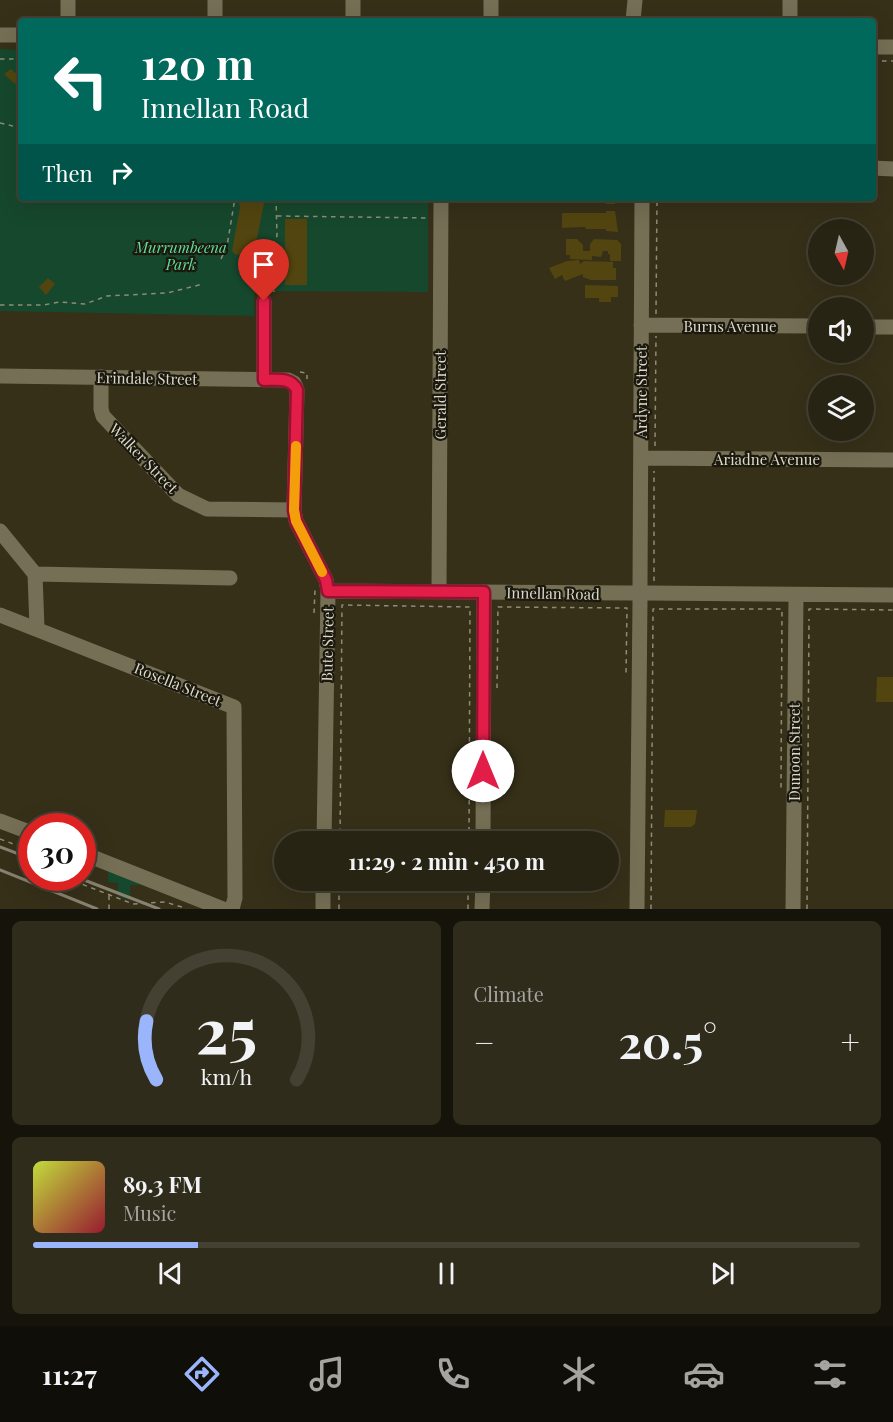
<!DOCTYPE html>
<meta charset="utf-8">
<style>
:root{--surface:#282413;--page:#302c1c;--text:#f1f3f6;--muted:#a5a4a0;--line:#444133;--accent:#9bb5fd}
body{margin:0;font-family:"Playfair Display",serif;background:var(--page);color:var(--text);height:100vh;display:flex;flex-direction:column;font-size:22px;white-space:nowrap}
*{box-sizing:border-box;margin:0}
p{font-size:20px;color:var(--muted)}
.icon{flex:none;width:33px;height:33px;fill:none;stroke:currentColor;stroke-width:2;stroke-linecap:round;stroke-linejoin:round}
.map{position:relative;height:909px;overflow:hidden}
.details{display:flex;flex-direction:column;gap:12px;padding:12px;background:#16140a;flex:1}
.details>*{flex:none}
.hud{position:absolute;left:18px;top:18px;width:858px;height:183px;border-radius:6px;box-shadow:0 6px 24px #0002,0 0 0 2px var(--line);background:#00695c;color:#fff;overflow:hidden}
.needle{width:39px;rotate:172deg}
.tools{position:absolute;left:808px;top:219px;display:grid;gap:12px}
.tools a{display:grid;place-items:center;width:66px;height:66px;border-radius:50%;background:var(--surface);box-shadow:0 6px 24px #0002,0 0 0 2px var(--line);font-size:30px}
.speed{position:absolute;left:18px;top:813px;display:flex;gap:12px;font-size:30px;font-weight:700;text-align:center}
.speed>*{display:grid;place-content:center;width:78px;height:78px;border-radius:50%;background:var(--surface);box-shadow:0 6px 24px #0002,0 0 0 2px var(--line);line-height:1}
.speed .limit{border:9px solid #d22;background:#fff;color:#111}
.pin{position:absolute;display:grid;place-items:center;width:51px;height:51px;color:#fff;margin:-62px -26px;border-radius:50% 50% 50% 0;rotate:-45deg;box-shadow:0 0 6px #0007}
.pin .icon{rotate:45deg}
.me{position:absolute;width:66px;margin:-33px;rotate:0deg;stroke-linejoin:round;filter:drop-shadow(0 0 4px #0008)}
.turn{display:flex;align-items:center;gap:21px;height:126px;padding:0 24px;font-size:27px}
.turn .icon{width:78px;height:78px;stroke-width:2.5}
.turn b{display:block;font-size:42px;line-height:51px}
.then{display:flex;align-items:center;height:57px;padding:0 24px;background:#0003;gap:12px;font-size:22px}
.big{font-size:45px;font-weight:700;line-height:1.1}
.details .widget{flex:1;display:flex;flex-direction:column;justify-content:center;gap:9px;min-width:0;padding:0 21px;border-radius:9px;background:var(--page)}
.details .dial{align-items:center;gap:0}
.dial svg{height:156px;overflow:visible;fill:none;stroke:var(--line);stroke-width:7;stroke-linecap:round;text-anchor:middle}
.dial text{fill:var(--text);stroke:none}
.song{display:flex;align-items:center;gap:18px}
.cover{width:72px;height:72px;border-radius:9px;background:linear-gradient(135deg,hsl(70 70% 55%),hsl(350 70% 35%))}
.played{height:6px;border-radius:3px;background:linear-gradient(90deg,var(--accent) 20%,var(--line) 20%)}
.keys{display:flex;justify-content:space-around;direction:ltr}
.heat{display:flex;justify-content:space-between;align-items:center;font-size:33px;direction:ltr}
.details .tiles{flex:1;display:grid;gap:12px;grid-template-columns:1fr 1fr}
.widget:last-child{grid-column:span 2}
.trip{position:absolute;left:274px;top:831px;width:345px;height:60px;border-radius:30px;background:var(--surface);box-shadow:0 6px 24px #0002,0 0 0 2px var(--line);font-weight:700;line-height:60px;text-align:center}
.tab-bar{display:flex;height:96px;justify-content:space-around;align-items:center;background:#100e08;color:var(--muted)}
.tab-bar .icon{width:42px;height:42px}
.tab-bar .on{color:var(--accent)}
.tab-bar b{font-size:27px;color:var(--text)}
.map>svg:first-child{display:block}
</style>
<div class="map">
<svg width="893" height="909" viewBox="0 0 893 909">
<rect width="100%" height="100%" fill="#363019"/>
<path fill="#16482d" d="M0,49L21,50V198H428V292L276,291L254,293V316L0,311Z
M108,869L140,881V885H130V900L118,896V883L108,882Z"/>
<path fill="#52450f" d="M11,69L21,78L15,84L4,74Z
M238,198H265L255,249L252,254L236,255L232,251L240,207Z
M562,198H615V204H606V202H562Z
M606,211H615L618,232L606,231V229H586L585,227L562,228V213H606Z
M285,219H307V285H285Z
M566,239H577L583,245V251H590V244L594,239L617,240L621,244V261H610V254H608V251H603L601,257L592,256V260L570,259V255H566Z
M579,260L580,264L584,261L613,262V268H616V280H591L583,277V274L565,281L562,275L555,279L549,268L567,261Z
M48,278L55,284L46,295L39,287Z
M585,285L618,286V297H611V302H599V298H585Z
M877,677H893V702H876Z
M665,810H697L695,824L691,827H664Z"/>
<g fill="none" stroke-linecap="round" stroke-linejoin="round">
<path stroke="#8f8b78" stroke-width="1.5" stroke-dasharray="4.5 4.5" stroke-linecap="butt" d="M0,59H21
M873,61H893
M0,123L21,128
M277,216L429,218
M269,255L274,292
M221,259L227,246L235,198
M245,280L263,264L277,236L276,198
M0,305H43L60,302L85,304L107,296L167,293L203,284
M656,314L657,198
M300,372L307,373V379
M655,446L656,336
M654,581V471
M809,611V609L893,610
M314,613L315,590
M497,688L498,607L627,608L626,675
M0,839L32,851
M340,842L342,605L470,607L469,842
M66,878L133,904L165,902L182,907
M109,909V895
M339,909V880
M468,909V880
M651,909L653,609H782L781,788
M807,909L809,619"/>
<path stroke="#756f55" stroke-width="15" d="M215,0V21
M68,21V0
M353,21V0
M491,21V0
M633,21L635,0
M790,21V0
M0,35H21
M873,47H893
M873,168L893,169
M641,325L819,326
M864,327H893
M0,376L288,380L294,383L297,390L294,510L296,521L326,580L328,591L324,842
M101,377V409L103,416L178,495L207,509L294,510
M264,380V301
M641,458L893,460
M0,531L35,574L37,628
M35,574L230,578
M640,586L642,198
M328,591L633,593
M439,592L441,198
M648,593L893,595
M0,615L234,707L235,898L232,909
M0,821L32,833
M483,842L484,592
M82,853L223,909
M323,909V880
M482,909L483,880
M637,909L640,600
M793,909L796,595"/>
<path stroke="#888370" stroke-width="3" d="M0,847L32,859
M0,870L97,909
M79,878L159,909"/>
</g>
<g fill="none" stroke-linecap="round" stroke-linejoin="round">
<g stroke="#92132f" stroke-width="15">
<path id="route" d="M264,301V380C277,380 291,377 297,390L294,510L296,521L326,580L328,591L484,592L483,771"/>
</g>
<use href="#route" stroke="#e11d48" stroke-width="10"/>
<path stroke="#f59e0b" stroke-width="10" d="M296,446L294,510L296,521L322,572"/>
</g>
<g text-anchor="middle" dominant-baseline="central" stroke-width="4.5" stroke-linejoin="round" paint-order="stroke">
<g font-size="15" font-style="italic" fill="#60df9a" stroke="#1b180e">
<text x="181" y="247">Murrumbeena<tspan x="181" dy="17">Park</tspan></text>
</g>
<g font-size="15" fill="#dcd9ca" stroke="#1b180e">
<text x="730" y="326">Burns Avenue</text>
<text transform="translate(147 378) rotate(1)">Erindale Street</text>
<text transform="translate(641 392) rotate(-90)">Ardyne Street</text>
<text transform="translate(440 395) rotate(-90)">Gerald Street</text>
<text transform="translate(144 458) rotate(46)">Walker Street</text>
<text x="767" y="459">Ariadne Avenue</text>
<text transform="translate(553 593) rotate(1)">Innellan Road</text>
<text transform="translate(327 644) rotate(-89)">Bute Street</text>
<text transform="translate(178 684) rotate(22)">Rosella Street</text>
<text transform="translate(794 752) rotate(-90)">Dunoon Street</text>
</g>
</g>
</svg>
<div class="tools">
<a><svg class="needle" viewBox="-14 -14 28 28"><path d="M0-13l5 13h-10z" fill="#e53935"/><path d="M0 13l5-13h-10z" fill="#a5a4a0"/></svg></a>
<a><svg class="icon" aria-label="sound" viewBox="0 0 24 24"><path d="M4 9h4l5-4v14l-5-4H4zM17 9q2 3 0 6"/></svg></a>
<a><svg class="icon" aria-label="layers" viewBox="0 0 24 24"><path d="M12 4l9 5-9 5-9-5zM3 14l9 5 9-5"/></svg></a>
</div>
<div class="speed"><div class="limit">30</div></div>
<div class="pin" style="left:264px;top:301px;background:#d93025"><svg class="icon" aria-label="arrive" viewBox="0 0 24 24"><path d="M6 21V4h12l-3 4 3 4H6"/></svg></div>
<svg class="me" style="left:483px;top:771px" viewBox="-20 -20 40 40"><circle r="19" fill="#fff"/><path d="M0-13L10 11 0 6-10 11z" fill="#e11d48"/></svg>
<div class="trip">11:29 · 2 min · 450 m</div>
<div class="hud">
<div class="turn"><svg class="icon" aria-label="left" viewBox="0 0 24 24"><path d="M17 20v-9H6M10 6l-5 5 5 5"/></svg><div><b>120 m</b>Innellan Road</div></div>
<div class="then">Then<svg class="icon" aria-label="right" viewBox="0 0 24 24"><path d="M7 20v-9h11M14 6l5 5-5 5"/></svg></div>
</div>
</div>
<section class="details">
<div class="tiles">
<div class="widget dial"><svg viewBox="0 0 100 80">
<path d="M14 69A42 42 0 1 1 86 69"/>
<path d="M14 69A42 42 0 0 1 9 39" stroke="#9bb5fd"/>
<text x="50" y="56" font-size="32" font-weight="700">25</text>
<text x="50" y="72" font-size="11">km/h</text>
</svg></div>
<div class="widget"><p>Climate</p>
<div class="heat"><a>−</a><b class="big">20.5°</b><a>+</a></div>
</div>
<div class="widget">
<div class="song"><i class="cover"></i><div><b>89.3 FM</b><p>Music</p></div></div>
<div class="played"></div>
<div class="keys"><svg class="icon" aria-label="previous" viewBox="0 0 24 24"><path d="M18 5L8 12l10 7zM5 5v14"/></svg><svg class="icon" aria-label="pause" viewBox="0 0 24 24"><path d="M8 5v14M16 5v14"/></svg><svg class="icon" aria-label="next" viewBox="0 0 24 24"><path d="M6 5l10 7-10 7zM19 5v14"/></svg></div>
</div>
</div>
</section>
<nav class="tab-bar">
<b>11:27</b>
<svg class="icon on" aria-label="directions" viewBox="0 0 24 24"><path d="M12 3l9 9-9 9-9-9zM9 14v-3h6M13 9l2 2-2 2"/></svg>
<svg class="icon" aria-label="music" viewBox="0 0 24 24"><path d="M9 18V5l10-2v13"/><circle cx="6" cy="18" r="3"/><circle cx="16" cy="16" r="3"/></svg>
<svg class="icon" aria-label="phone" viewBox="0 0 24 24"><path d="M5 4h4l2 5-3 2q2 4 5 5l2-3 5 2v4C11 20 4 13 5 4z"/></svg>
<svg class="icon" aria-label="climate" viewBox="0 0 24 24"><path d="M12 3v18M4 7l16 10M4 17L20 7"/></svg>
<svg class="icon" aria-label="car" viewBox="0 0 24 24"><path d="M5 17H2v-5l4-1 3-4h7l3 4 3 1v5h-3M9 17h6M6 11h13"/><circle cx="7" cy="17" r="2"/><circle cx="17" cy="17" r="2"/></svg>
<svg class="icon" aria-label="filters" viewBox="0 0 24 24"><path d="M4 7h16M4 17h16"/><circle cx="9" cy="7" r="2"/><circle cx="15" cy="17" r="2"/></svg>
</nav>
